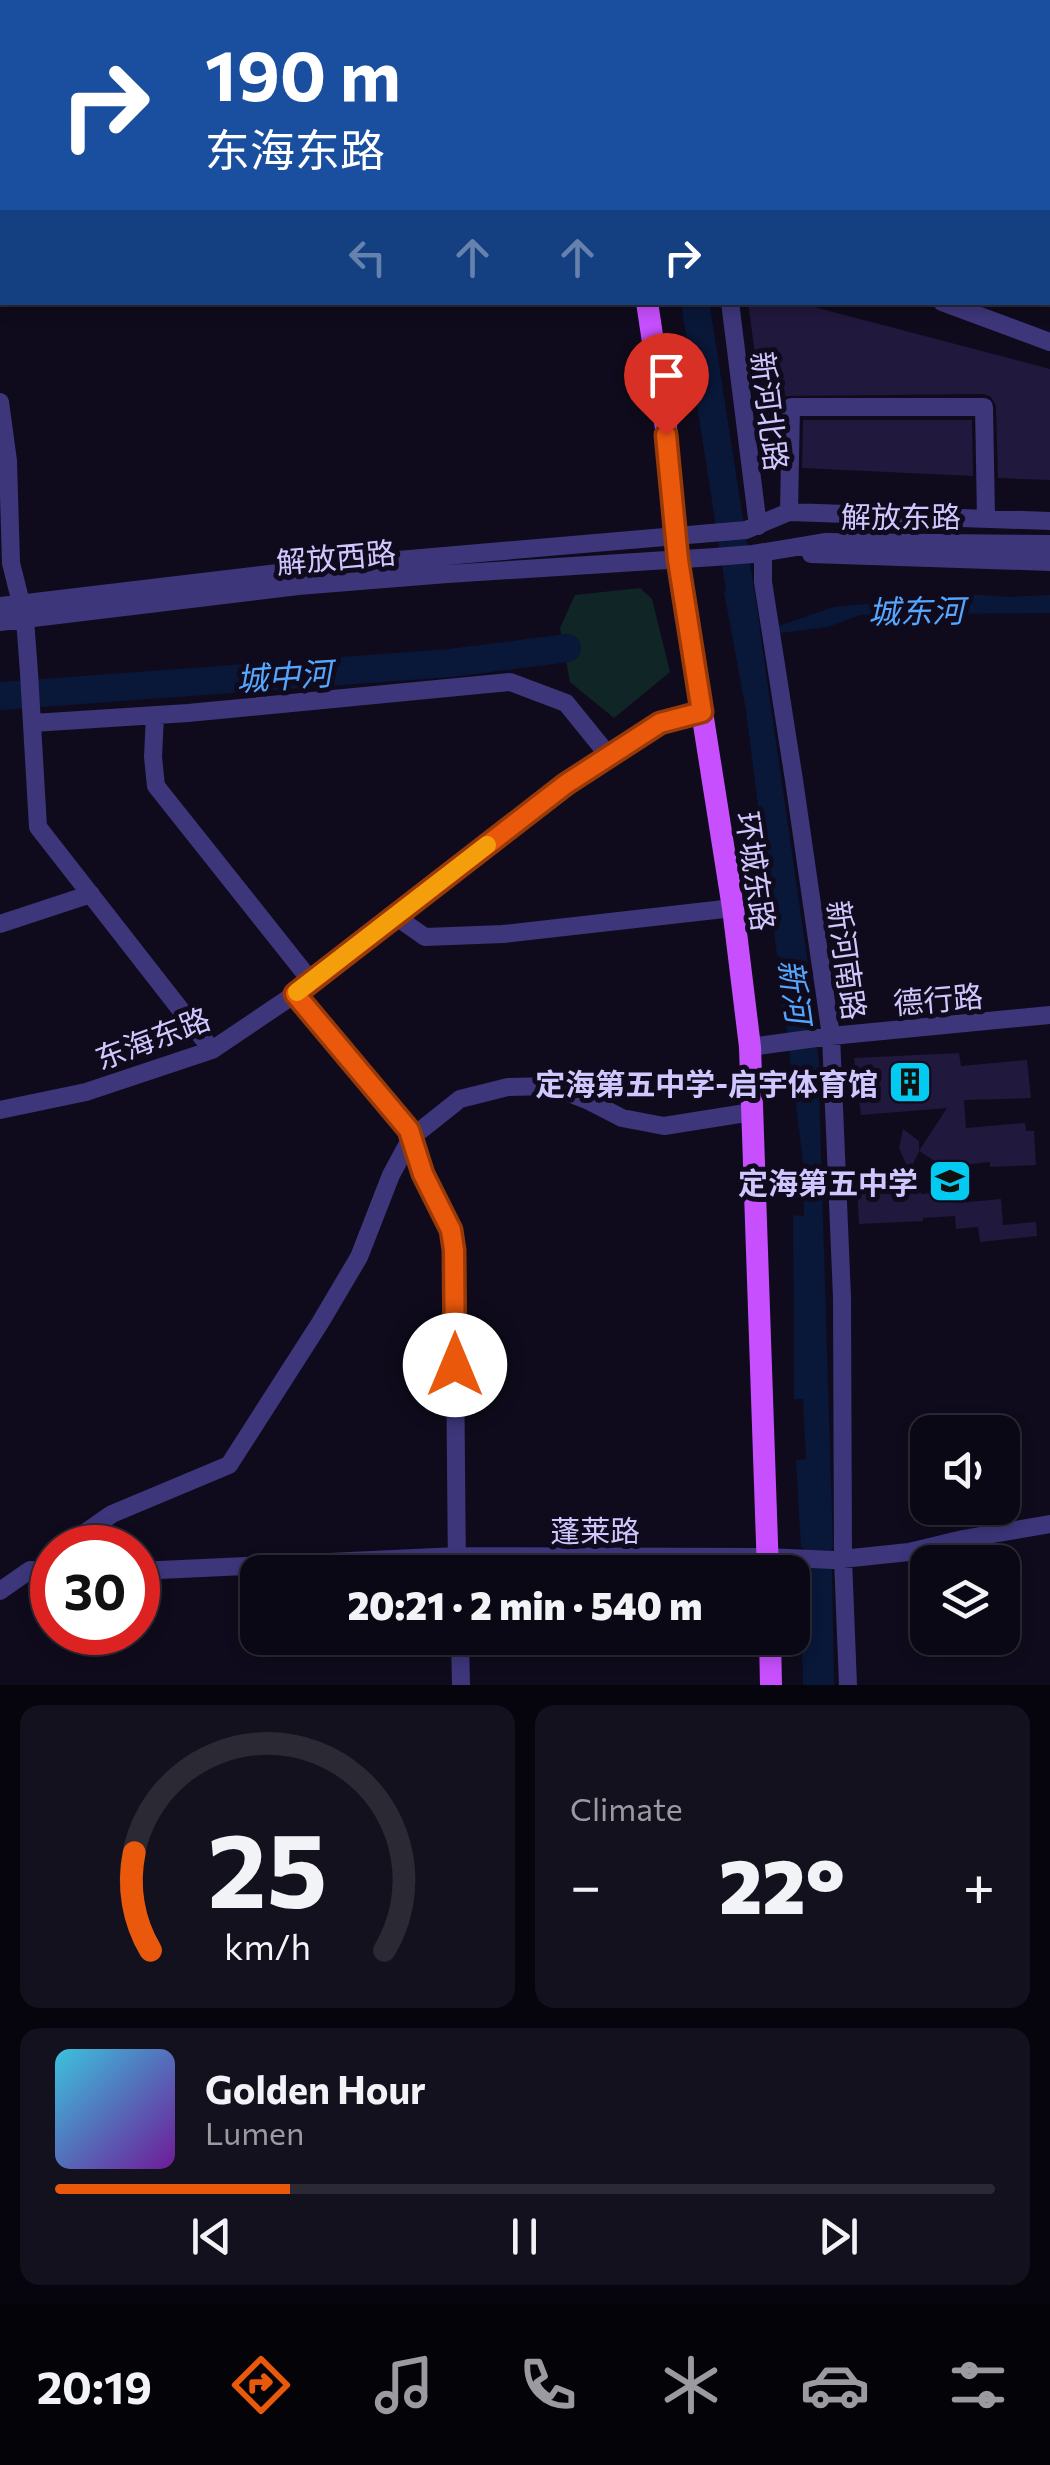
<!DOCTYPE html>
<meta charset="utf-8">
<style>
:root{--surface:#0b0815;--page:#14111e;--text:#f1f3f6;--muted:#9a9aa0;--line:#2b2934;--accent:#ea580c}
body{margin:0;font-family:Commissioner,"Noto Sans SC",sans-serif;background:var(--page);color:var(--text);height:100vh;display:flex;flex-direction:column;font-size:38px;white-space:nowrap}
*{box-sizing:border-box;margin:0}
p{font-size:32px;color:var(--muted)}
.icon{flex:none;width:55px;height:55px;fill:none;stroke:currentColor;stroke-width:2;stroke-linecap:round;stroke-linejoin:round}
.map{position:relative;height:1685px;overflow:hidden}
.sheet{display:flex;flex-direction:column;gap:20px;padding:20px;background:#06040c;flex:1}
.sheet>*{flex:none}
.top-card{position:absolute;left:0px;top:0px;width:1050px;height:305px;box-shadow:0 5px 15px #0003,0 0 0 2px var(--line);background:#1a4fa0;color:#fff;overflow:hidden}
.tools{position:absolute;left:910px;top:1415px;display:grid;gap:20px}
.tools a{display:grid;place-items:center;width:110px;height:110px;border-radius:20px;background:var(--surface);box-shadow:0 5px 15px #0003,0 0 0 2px var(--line);font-size:50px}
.speed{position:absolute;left:30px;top:1525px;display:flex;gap:20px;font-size:50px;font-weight:700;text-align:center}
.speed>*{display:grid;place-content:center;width:130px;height:130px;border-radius:50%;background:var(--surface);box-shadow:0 5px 15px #0003,0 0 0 2px var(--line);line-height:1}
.speed .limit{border:15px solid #d22;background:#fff;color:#111}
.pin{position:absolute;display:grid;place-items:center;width:85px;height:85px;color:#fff;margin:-102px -42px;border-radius:50% 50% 50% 0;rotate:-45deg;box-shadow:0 0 10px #0007}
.pin .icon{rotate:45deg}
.me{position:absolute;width:110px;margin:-55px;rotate:0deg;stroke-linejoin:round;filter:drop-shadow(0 0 8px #0008)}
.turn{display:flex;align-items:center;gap:35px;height:210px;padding:0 40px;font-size:45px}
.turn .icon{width:130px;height:130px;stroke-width:2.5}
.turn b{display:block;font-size:70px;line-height:85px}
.lanes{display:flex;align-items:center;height:95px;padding:0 40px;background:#0003;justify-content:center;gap:50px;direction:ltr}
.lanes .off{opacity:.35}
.big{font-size:75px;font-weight:800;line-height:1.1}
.sheet .card{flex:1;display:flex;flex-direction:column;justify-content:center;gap:15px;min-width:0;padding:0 35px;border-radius:20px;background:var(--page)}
.sheet .dial{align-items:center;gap:0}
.dial svg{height:260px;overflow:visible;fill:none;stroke:var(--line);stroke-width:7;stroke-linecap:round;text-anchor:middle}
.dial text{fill:var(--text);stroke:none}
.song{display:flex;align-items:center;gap:30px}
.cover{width:120px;height:120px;border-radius:15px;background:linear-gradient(135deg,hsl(190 70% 55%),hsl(280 70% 35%))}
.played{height:10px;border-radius:5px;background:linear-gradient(90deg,var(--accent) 25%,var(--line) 25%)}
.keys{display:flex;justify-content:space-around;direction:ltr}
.heat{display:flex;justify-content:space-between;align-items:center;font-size:55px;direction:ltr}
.sheet .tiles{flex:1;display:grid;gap:20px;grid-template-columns:1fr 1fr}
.card:last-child{grid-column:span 2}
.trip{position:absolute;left:240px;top:1555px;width:570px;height:100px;border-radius:20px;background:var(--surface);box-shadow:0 5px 15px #0003,0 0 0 2px var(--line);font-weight:800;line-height:100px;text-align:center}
.tab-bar{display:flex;height:160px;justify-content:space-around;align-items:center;background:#040308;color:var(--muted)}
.tab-bar .icon{width:70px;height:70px}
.tab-bar .on{color:var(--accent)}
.tab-bar b{font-size:45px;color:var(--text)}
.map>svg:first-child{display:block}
</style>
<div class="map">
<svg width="1050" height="1685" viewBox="0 0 1050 1685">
<rect width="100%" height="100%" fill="#0f0b1c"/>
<path fill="#0f2526" d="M640,588L652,599L670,672L614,718L570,682L560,628L575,595Z"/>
<path fill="#091738" d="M754,589L815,1013L785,1022L781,1006L791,995L783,960L777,955L746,711L724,592Z
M968,594L1007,597L1050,595V613L860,615L828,627L780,633L778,626L834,607Z
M818,1054L833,1548H801L796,1460L806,1459L803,1399H794L793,1215L804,1216L803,1162L790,1057Z
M800,1571L831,1572L834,1685H803Z"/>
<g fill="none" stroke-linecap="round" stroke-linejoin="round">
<path stroke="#091738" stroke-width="28" d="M619,0L620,2
M695,302L746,628
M0,696L450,663L567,648
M795,983L808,1089
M817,1512L820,1685"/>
</g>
<path fill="#21183d" d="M748,302H795L1050,369V480L998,478L996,406L991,397L984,394L786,396L781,400L778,407L777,466H770Z
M803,420H972L973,476L802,468Z
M959,1053L961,1066L1027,1060L1031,1098L964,1100L966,1128L1025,1123L1026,1131H1034L1036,1165L990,1167V1162L944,1167L919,1151L947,1108L861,1115L854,1058Z
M903,1129L919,1141V1152L909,1171L899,1148Z
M920,1182L921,1194L957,1191L958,1203L1001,1199L1003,1225L1036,1222L1037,1236L980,1242L978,1227L956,1229L955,1216L923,1218V1221L859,1224L857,1183Z"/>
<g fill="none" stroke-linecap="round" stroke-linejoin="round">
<path stroke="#3d367b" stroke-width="18" d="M654,0L655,2
M779,2L788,0
M0,265L2,264
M730,302L758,526
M942,302L1050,342
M0,402L8,461L11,563L25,619L29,673L38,827L212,1050
M789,512L791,407H984L986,517
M763,552V582L794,780L831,1036L842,1297L843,1559L848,1685
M811,554L1050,562
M0,606L352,564L746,530L789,512L1050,521
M0,622L298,586L447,574L715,557L753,554L826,542L1050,544
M155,715L153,757L156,786L311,981
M33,723L188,713L510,682L566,703L609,756
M395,916L425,937L503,934L733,908
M0,924L91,894
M295,994L409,1130L423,1174L451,1230L454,1250L457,1572
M750,1047L831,1036L1050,1015
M0,1110L86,1092L212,1050L295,994L566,784L660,723L702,712
M63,1548L112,1514L229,1465L320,1323L359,1257L391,1175L411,1138L460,1099L508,1087L551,1086L587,1100L622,1118L664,1126L752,1112
M138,1571L457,1556L767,1557L833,1560L909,1552L963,1539L1050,1524
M0,1591L30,1570L52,1571
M460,1638L461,1685"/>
<path stroke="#c74ffe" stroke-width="22" d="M572,0L573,2
M647,302L667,435L678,560L733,908L750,1047L768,1572
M770,1638L771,1685"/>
</g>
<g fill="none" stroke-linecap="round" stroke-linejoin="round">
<g stroke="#983908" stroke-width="25">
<path id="route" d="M455,1365L454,1250L451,1230L423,1174L409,1130L295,994L566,784L660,723L702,712L678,560L666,435"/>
</g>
<use href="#route" stroke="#ea580c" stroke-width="18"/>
<path stroke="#f59e0b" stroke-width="18" d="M297,992L487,845"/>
</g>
<defs>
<g id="building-square" transform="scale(2.25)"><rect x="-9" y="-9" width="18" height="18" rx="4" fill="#02caf0" stroke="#0f0b1c"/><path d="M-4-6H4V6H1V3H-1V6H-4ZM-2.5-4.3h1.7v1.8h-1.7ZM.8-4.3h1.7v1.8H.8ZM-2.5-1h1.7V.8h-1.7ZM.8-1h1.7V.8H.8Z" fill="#111"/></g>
<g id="school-square" transform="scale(2.25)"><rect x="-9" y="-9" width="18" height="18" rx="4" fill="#02caf0" stroke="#0f0b1c"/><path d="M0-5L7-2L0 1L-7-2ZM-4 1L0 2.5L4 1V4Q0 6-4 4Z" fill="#111"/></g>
</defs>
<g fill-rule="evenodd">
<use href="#building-square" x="910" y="1082"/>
<use href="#school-square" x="950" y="1181"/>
</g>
<g text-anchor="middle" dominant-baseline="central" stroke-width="10" stroke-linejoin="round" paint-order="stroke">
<g font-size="30" fill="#d1c7ff" stroke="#0f0b1c">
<text transform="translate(771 411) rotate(83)">新河北路</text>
<text x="901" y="515">解放东路</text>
<text transform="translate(336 556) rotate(-5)">解放西路</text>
<text transform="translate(757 871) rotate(82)">环城东路</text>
<text transform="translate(848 960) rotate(82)">新河南路</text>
<text transform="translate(938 998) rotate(-5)">德行路</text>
<text transform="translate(152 1037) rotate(-21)">东海东路</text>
<text x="595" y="1529">蓬莱路</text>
</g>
<g font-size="30" font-weight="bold" fill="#d1c7ff" stroke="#0f0b1c" text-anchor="end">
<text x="878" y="1082">定海第五中学-启宇体育馆</text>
<text x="918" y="1181">定海第五中学</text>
</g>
<g font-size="32" font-style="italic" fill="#56a6fe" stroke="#0f0b1c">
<text transform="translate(916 610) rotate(-1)">城东河</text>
<text transform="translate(284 675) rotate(-4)">城中河</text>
<text transform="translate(796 991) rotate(82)">新河</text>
</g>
</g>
</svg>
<div class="tools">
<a><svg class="icon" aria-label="sound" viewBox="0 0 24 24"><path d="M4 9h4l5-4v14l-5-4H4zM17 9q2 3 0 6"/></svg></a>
<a><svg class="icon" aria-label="layers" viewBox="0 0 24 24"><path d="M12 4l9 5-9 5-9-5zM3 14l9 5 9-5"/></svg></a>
</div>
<div class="speed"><div class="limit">30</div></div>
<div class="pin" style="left:666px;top:435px;background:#d93025"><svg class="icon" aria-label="arrive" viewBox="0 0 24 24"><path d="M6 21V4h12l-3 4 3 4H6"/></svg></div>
<svg class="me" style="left:455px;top:1365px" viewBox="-20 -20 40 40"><circle r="19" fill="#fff"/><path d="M0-13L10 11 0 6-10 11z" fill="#ea580c"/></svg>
<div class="trip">20:21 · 2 min · 540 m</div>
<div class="top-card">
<div class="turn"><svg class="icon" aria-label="right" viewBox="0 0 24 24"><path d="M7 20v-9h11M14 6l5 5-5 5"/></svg><div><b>190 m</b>东海东路</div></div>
<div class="lanes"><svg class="icon off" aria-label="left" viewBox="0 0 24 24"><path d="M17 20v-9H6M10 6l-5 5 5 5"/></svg><svg class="icon off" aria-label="ahead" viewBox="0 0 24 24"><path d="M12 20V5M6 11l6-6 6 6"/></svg><svg class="icon off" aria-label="ahead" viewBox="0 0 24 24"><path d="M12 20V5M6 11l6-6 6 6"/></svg><svg class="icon" aria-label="right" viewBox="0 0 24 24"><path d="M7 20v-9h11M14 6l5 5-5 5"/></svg></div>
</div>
</div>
<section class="sheet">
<div class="tiles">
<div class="card dial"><svg viewBox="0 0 100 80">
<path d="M14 69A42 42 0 1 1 86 69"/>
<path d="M14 69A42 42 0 0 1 9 39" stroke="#ea580c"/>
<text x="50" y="56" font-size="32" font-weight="700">25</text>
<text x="50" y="72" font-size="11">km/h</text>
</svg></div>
<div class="card"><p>Climate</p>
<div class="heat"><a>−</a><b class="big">22°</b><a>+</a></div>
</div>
<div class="card">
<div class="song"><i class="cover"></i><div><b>Golden Hour</b><p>Lumen</p></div></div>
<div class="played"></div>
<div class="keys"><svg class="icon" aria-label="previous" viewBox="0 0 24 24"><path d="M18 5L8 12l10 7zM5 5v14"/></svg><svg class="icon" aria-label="pause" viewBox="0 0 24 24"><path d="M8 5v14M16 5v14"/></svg><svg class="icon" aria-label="next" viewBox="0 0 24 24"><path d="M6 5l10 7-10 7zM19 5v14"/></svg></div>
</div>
</div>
</section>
<nav class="tab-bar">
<b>20:19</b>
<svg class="icon on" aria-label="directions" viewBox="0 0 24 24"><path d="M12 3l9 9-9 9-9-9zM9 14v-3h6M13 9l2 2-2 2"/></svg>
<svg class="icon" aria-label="music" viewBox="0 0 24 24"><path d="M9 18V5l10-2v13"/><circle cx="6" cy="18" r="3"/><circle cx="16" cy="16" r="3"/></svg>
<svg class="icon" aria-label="phone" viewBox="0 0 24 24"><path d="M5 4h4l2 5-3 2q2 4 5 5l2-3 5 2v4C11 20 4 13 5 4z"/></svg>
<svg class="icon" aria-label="climate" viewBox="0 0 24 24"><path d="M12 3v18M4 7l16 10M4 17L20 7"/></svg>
<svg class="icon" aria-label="car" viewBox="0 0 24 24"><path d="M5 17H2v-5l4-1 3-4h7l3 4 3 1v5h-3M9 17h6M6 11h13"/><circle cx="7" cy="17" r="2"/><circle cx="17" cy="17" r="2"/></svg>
<svg class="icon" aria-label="filters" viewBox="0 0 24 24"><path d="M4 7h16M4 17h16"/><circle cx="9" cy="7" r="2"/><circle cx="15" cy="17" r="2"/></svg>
</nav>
